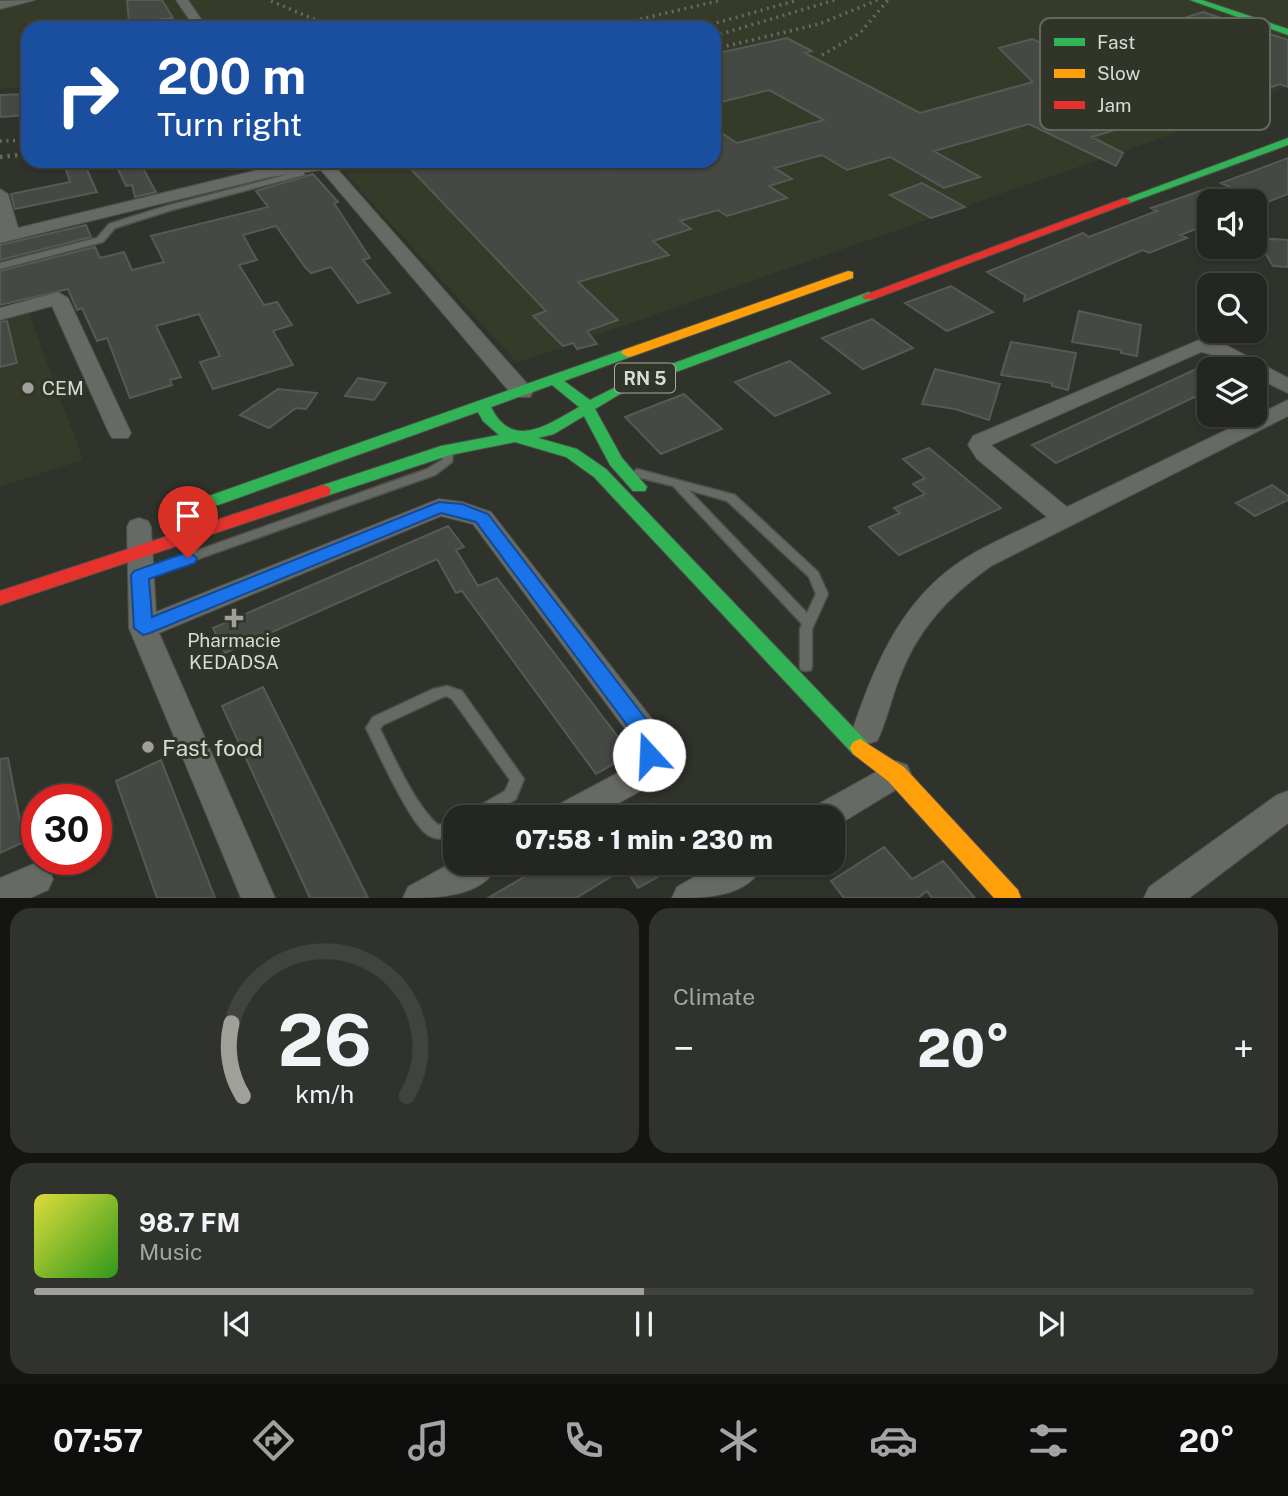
<!DOCTYPE html>
<meta charset="utf-8">
<style>
:root{--surface:#242621;--page:#30322e;--text:#f1f3f6;--muted:#a3a5a5;--line:#41433f;--accent:#9ea099}
body{margin:0;font-family:"Public Sans",sans-serif;background:var(--page);color:var(--text);height:100vh;display:flex;flex-direction:column;font-size:26px;white-space:nowrap}
*{box-sizing:border-box;margin:0}
p{font-size:23px;color:var(--muted)}
.icon{flex:none;width:38px;height:38px;fill:none;stroke:currentColor;stroke-width:2;stroke-linecap:round;stroke-linejoin:round}
.map{position:relative;height:898px;overflow:hidden}
.drawer{display:flex;flex-direction:column;gap:10px;padding:10px;background:#141512;flex:1}
.drawer>*{flex:none}
.guide{position:absolute;left:21px;top:21px;width:700px;height:147px;border-radius:21px;box-shadow:0 2px 5px #0004,0 0 0 2px var(--line);background:#1a4fa0;color:#fff;overflow:hidden}
.tools{position:absolute;left:1197px;top:189px;display:grid;gap:14px}
.tools a{display:grid;place-items:center;width:70px;height:70px;border-radius:14px;background:var(--surface);box-shadow:0 2px 5px #0004,0 0 0 2px var(--line);font-size:35px}
.speed{position:absolute;left:21px;top:784px;display:flex;gap:14px;font-size:35px;font-weight:700;text-align:center}
.speed>*{display:grid;place-content:center;width:91px;height:91px;border-radius:50%;background:var(--surface);box-shadow:0 2px 5px #0004,0 0 0 2px var(--line);line-height:1}
.speed .limit{border:10px solid #d22;background:#fff;color:#111}
.pin{position:absolute;display:grid;place-items:center;width:60px;height:60px;color:#fff;margin:-72px -30px;border-radius:50% 50% 50% 0;rotate:-45deg;box-shadow:0 0 7px #0007}
.pin .icon{rotate:45deg}
.me{position:absolute;width:77px;margin:-38px;rotate:340deg;stroke-linejoin:round;filter:drop-shadow(0 0 5px #0008)}
.turn{display:flex;align-items:center;gap:24px;height:147px;padding:0 21px;font-size:32px}
.turn .icon{width:91px;height:91px;stroke-width:2.5}
.turn b{display:block;font-size:49px;line-height:60px}
.big{font-size:52px;font-weight:800;line-height:1.1}
.drawer .widget{flex:1;display:flex;flex-direction:column;justify-content:center;gap:10px;min-width:0;padding:0 24px;border-radius:21px;background:var(--page)}
.drawer .dial{align-items:center;gap:0}
.dial svg{height:182px;overflow:visible;fill:none;stroke:var(--line);stroke-width:7;stroke-linecap:round;text-anchor:middle}
.dial text{fill:var(--text);stroke:none}
.song{display:flex;align-items:center;gap:21px}
.cover{width:84px;height:84px;border-radius:10px;background:linear-gradient(135deg,hsl(60 70% 55%),hsl(110 70% 35%))}
.played{height:7px;border-radius:4px;background:linear-gradient(90deg,var(--accent) 50%,var(--line) 50%)}
.keys{display:flex;justify-content:space-around;direction:ltr}
.heat{display:flex;justify-content:space-between;align-items:center;font-size:38px;direction:ltr}
.drawer .tiles{flex:1;display:grid;gap:10px;grid-template-columns:1fr 1fr}
.widget:last-child{grid-column:span 2}
.trip{position:absolute;left:443px;top:805px;width:402px;height:70px;border-radius:21px;background:var(--surface);box-shadow:0 2px 5px #0004,0 0 0 2px var(--line);font-weight:800;line-height:70px;text-align:center}
.tabs{display:flex;height:112px;justify-content:space-around;align-items:center;background:#0e0f0d;color:var(--muted)}
.tabs .icon{width:49px;height:49px}
.tabs .current{color:var(--accent)}
.tabs b{font-size:32px;color:var(--text)}
.map>svg:first-child{display:block}
</style>
<div class="map">
<svg width="1288" height="898" viewBox="0 0 1288 898">
<rect width="100%" height="100%" fill="#30322c"/>
<path fill="#353a29" d="M0,0H1288V86L1210,121L517,363L334,161H714V28H28V86L0,89Z
M27,308L83,460L0,487V316Z"/>
<path fill="#464843" stroke="#575954" stroke-width="2" d="M127,0H162L173,18L129,23Z
M1203,12L1288,40V87L1280,84L1196,115L1182,109L1092,137L1123,153L1116,166L1029,124L934,151L980,177L944,188L890,157L847,170L822,155L775,168L792,179L769,186L787,198L727,216L718,210L680,221L691,229L653,241L669,255L578,282L618,320L587,331L597,344L577,349L573,343L563,346L533,316L546,311L403,161H595L608,170L643,161H714V128L737,143L824,120L769,90L714,104V54L787,38L812,51L805,53L920,113L1033,82L999,48L1032,39L1068,54Z
M28,94V115L0,117V95Z
M1288,158V194L1265,203L1221,183Z
M114,161H139L156,192L135,197L132,185L126,186Z
M84,163L97,192L15,209L11,194L70,182L65,167Z
M313,174L338,202L334,203L370,258L363,260L390,293L358,303L331,267L311,273L305,267L276,226L243,235L257,260L239,265L264,305L277,302L292,325L273,331L293,365L213,389L200,362L220,356L199,314L156,326L181,377L170,380L172,385L130,398L107,338L97,341L82,308L77,310L68,289L0,305V271L95,247L100,258L124,252L132,270L164,262L151,236L268,207L256,191Z
M922,183L965,207L931,218L890,195Z
M1209,188V223L1181,235L1187,238L1149,253L1143,250L1024,301L1025,295L987,272L1083,233L1089,237L1157,211L1151,208Z
M86,225L91,237L0,260V245Z
M1256,238L1288,240V267L1273,266Z
M951,286L993,312L947,331L905,303Z
M1079,311L1141,325L1137,356L1121,353V350L1072,342Z
M872,319L913,348L863,369L822,338Z
M7,321L17,363L0,367V322Z
M1011,342L1076,353L1068,390L1052,386V383L1001,375Z
M790,361L830,393L775,416L735,382Z
M1209,363V390L1056,463L1032,445Z
M935,369L1000,384L989,420L955,409L922,404Z
M358,378L386,383L374,400L345,396Z
M278,389L317,393L306,409L296,408L269,428L240,415Z
M684,394L722,429L661,454L625,417Z
M929,448L1001,508L899,555L869,527L900,513L894,508L925,494L913,484L925,478L903,459Z
M1272,485L1288,496V500L1255,516L1236,503Z
M448,526L464,547L456,550L478,586L497,578L631,754L596,774L462,591L456,593L437,559L225,653L213,628Z
M263,687L368,898H310L222,706Z
M8,758L24,842L0,853V759Z
M161,760L215,898H157L116,781Z
M884,847L912,879L943,861L975,898H932L927,891L918,898H844L831,881Z
M548,863H655L663,874L638,888L625,868L576,898H488Z"/>
<g fill="none" stroke-linecap="round" stroke-linejoin="round">
<g stroke="#4e504a" stroke-width="3">
<path id="lane" d="M301,171H304V175L172,210L115,228L103,242L0,269V263L97,238L109,224L166,206Z
M448,450L453,453L452,462L435,475L147,577H139L137,574L139,571L427,469L442,460L443,453Z
M637,469L735,495L818,572L828,594L812,629V666L811,670L806,671L801,670L800,666V629L802,624L673,486L633,476L632,473ZM689,490L727,501L809,577L816,594L807,613Z
M447,686L462,691L524,779L516,799L487,817H467L469,812L505,791L510,780L452,699L446,696L441,698L383,725L380,729C394,757 415,805 438,825L455,821V835C446,838 437,841 428,835C410,824 377,750 366,728L373,717L433,689Z"/>
</g>
<g stroke="#4e504a" stroke-width="2">
<path id="street" d="M35,0L0,9V1Z
M176,0H188L207,28H195Z
M319,161L331,162L530,387L533,392L530,397H514L321,170L270,177L0,243V189L8,194L18,228L270,167Z
M58,292L68,298L131,433L128,438H112L109,433L52,306L0,320V308Z
M1199,340L1224,344L1288,378V393L1255,377V369C1234,369 1221,355 1201,352L991,445L1067,507L1288,400V416L991,566C949,596 917,629 899,679C891,699 887,721 877,741L867,744L857,741L852,732C876,660 905,592 974,553C997,540 1023,529 1047,517L977,459L968,445L973,436Z
M439,499L462,502L491,512L656,724L664,755L649,786L594,817H549L554,807L627,768L634,755L631,737L473,524L441,516L159,633L275,898H241L129,628L127,527L130,521L139,518L148,521L151,527L156,612Z
M896,761L907,765L911,774L907,783L833,828V817H808L813,807Z
M1288,791V823L1189,898H1144L1149,887L1277,795Z
M455,861L499,863C484,898 436,898 403,898L408,887Z
M36,863L48,868L53,879L48,890L30,898H0V878Z
M718,863H764C749,898 705,898 672,898L677,887Z"/>
</g>
<g stroke="#4e504a" stroke-width="2">
<path id="fast" d="M1190,0H1202L1288,29V35Z
M1288,138V145L1129,203L1125,204L1119,201Z
M869,292L876,296L874,299L646,383L620,394L595,409L622,458L647,487L645,491H633L610,465L584,416L554,434L538,438L577,449L606,469L867,742L870,748L867,754L860,757L853,754L594,477L566,457L515,442L450,455L323,497L315,491L317,487L441,446L499,435L483,421L478,412L218,505H206L204,501L206,497L623,350H633L635,353L633,356L564,381L590,400L636,377ZM552,385L579,407C549,424 512,451 491,407Z"/>
</g>
<g stroke="#4e504a" stroke-width="2">
<path id="slow" d="M848,271L853,272V278L633,356L628,357L621,353L623,350Z
M860,739L904,767L1018,890L1021,898H994L888,781L853,754L850,748L853,742Z"/>
</g>
<g stroke="#4e504a" stroke-width="2">
<path id="jam" d="M1125,198L1131,201L1129,203L874,299H864L862,296Z
M323,485L329,487L331,491L329,495L0,605V591Z"/>
</g>
<use href="#lane" fill="#676964" fill-rule="evenodd"/>
<use href="#street" fill="#676964" fill-rule="evenodd"/>
<use href="#fast" fill="#30b455" fill-rule="evenodd"/>
<use href="#slow" fill="#ff9f0a" fill-rule="evenodd"/>
<use href="#jam" fill="#e5322d" fill-rule="evenodd"/>
<path stroke="#676965" stroke-width="3.5" stroke-dasharray="2 4.5" stroke-linecap="butt" d="M271,1L314,19L350,28
M602,28L722,0
M698,28L798,0
M714,36L835,0
M714,49L819,24L878,0
M822,55L860,33L888,0
M0,141L28,140"/>
<path stroke="#676965" stroke-width="4.5" stroke-dasharray="2.5 5" stroke-linecap="butt" d="M0,157L28,154"/>
</g>
<path fill="#1a73e8" stroke="#114b97" stroke-width="2" d="M439,502L462,504L488,514L652,727L660,755L657,762L649,764L642,762L635,736L476,522L441,513L150,633L143,635L134,628L131,575L134,571L188,552L197,558L195,563L149,579L152,617Z"/>
<g fill="#9ea099" stroke="#313529" stroke-width="2.5">
<circle cx="28" cy="388" r="7"/>
<path d="M230.5 607.5h7v7h7v7h-7v7h-7v-7h-7v-7h7z"/>
<circle cx="148" cy="747" r="7"/>
</g>
<g text-anchor="middle" dominant-baseline="central" stroke-width="6" stroke-linejoin="round" paint-order="stroke">
<rect fill="#313529" stroke="#a7aaa1" stroke-width="2" x="615" y="363.5" width="60" height="29" rx="5"/>
<g font-size="18" font-weight="bold" fill="#d9dcd4">
<text x="645" y="378">RN 5</text>
</g>
<g font-size="19" fill="#d9dcd4" stroke="#313529" text-anchor="start">
<text x="42" y="388">CEM</text>
<text x="234" y="640" text-anchor="middle">Pharmacie<tspan x="234" dy="22">KEDADSA</tspan></text>
</g>
<g font-size="23" fill="#d9dcd4" stroke="#313529" text-anchor="start">
<text x="162" y="747">Fast food</text>
</g>
</g>
<rect x="1040" y="18" width="230" height="112" rx="10" fill="#313529" stroke="#63675c" stroke-width="2"/>
<rect x="1054" y="38" width="31" height="8" fill="#30b455"/>
<rect x="1054" y="69" width="31" height="9" fill="#ff9f0a"/>
<rect x="1054" y="101" width="31" height="8" fill="#e5322d"/>
<g font-size="19" fill="#d9dcd4">
<text x="1097" y="49">Fast</text>
<text x="1097" y="80">Slow</text>
<text x="1097" y="112">Jam</text>
</g>
</svg>
<div class="tools">
<a><svg class="icon" aria-label="sound" viewBox="0 0 24 24"><path d="M4 9h4l5-4v14l-5-4H4zM17 9q2 3 0 6"/></svg></a>
<a><svg class="icon" aria-label="search" viewBox="0 0 24 24"><circle cx="10" cy="10" r="6"/><path d="M15 15l6 6"/></svg></a>
<a><svg class="icon" aria-label="layers" viewBox="0 0 24 24"><path d="M12 4l9 5-9 5-9-5zM3 14l9 5 9-5"/></svg></a>
</div>
<div class="speed"><div class="limit">30</div></div>
<div class="pin" style="left:188px;top:558px;background:#d93025"><svg class="icon" aria-label="arrive" viewBox="0 0 24 24"><path d="M6 21V4h12l-3 4 3 4H6"/></svg></div>
<svg class="me" style="left:649px;top:755px" viewBox="-20 -20 40 40"><circle r="19" fill="#fff"/><path d="M0-13L10 11 0 6-10 11z" fill="#1a73e8"/></svg>
<div class="trip">07:58 · 1 min · 230 m</div>
<div class="guide">
<div class="turn"><svg class="icon" aria-label="right" viewBox="0 0 24 24"><path d="M7 20v-9h11M14 6l5 5-5 5"/></svg><div><b>200 m</b>Turn right</div></div>
</div>
</div>
<section class="drawer">
<div class="tiles">
<div class="widget dial"><svg viewBox="0 0 100 80">
<path d="M14 69A42 42 0 1 1 86 69"/>
<path d="M14 69A42 42 0 0 1 9 37" stroke="#9ea099"/>
<text x="50" y="56" font-size="32" font-weight="700">26</text>
<text x="50" y="72" font-size="11">km/h</text>
</svg></div>
<div class="widget"><p>Climate</p>
<div class="heat"><a>−</a><b class="big">20°</b><a>+</a></div>
</div>
<div class="widget">
<div class="song"><i class="cover"></i><div><b>98.7 FM</b><p>Music</p></div></div>
<div class="played"></div>
<div class="keys"><svg class="icon" aria-label="previous" viewBox="0 0 24 24"><path d="M18 5L8 12l10 7zM5 5v14"/></svg><svg class="icon" aria-label="pause" viewBox="0 0 24 24"><path d="M8 5v14M16 5v14"/></svg><svg class="icon" aria-label="next" viewBox="0 0 24 24"><path d="M6 5l10 7-10 7zM19 5v14"/></svg></div>
</div>
</div>
</section>
<nav class="tabs">
<b>07:57</b>
<svg class="icon current" aria-label="directions" viewBox="0 0 24 24"><path d="M12 3l9 9-9 9-9-9zM9 14v-3h6M13 9l2 2-2 2"/></svg>
<svg class="icon" aria-label="music" viewBox="0 0 24 24"><path d="M9 18V5l10-2v13"/><circle cx="6" cy="18" r="3"/><circle cx="16" cy="16" r="3"/></svg>
<svg class="icon" aria-label="phone" viewBox="0 0 24 24"><path d="M5 4h4l2 5-3 2q2 4 5 5l2-3 5 2v4C11 20 4 13 5 4z"/></svg>
<svg class="icon" aria-label="climate" viewBox="0 0 24 24"><path d="M12 3v18M4 7l16 10M4 17L20 7"/></svg>
<svg class="icon" aria-label="car" viewBox="0 0 24 24"><path d="M5 17H2v-5l4-1 3-4h7l3 4 3 1v5h-3M9 17h6M6 11h13"/><circle cx="7" cy="17" r="2"/><circle cx="17" cy="17" r="2"/></svg>
<svg class="icon" aria-label="filters" viewBox="0 0 24 24"><path d="M4 7h16M4 17h16"/><circle cx="9" cy="7" r="2"/><circle cx="15" cy="17" r="2"/></svg>
<b>20°</b>
</nav>
